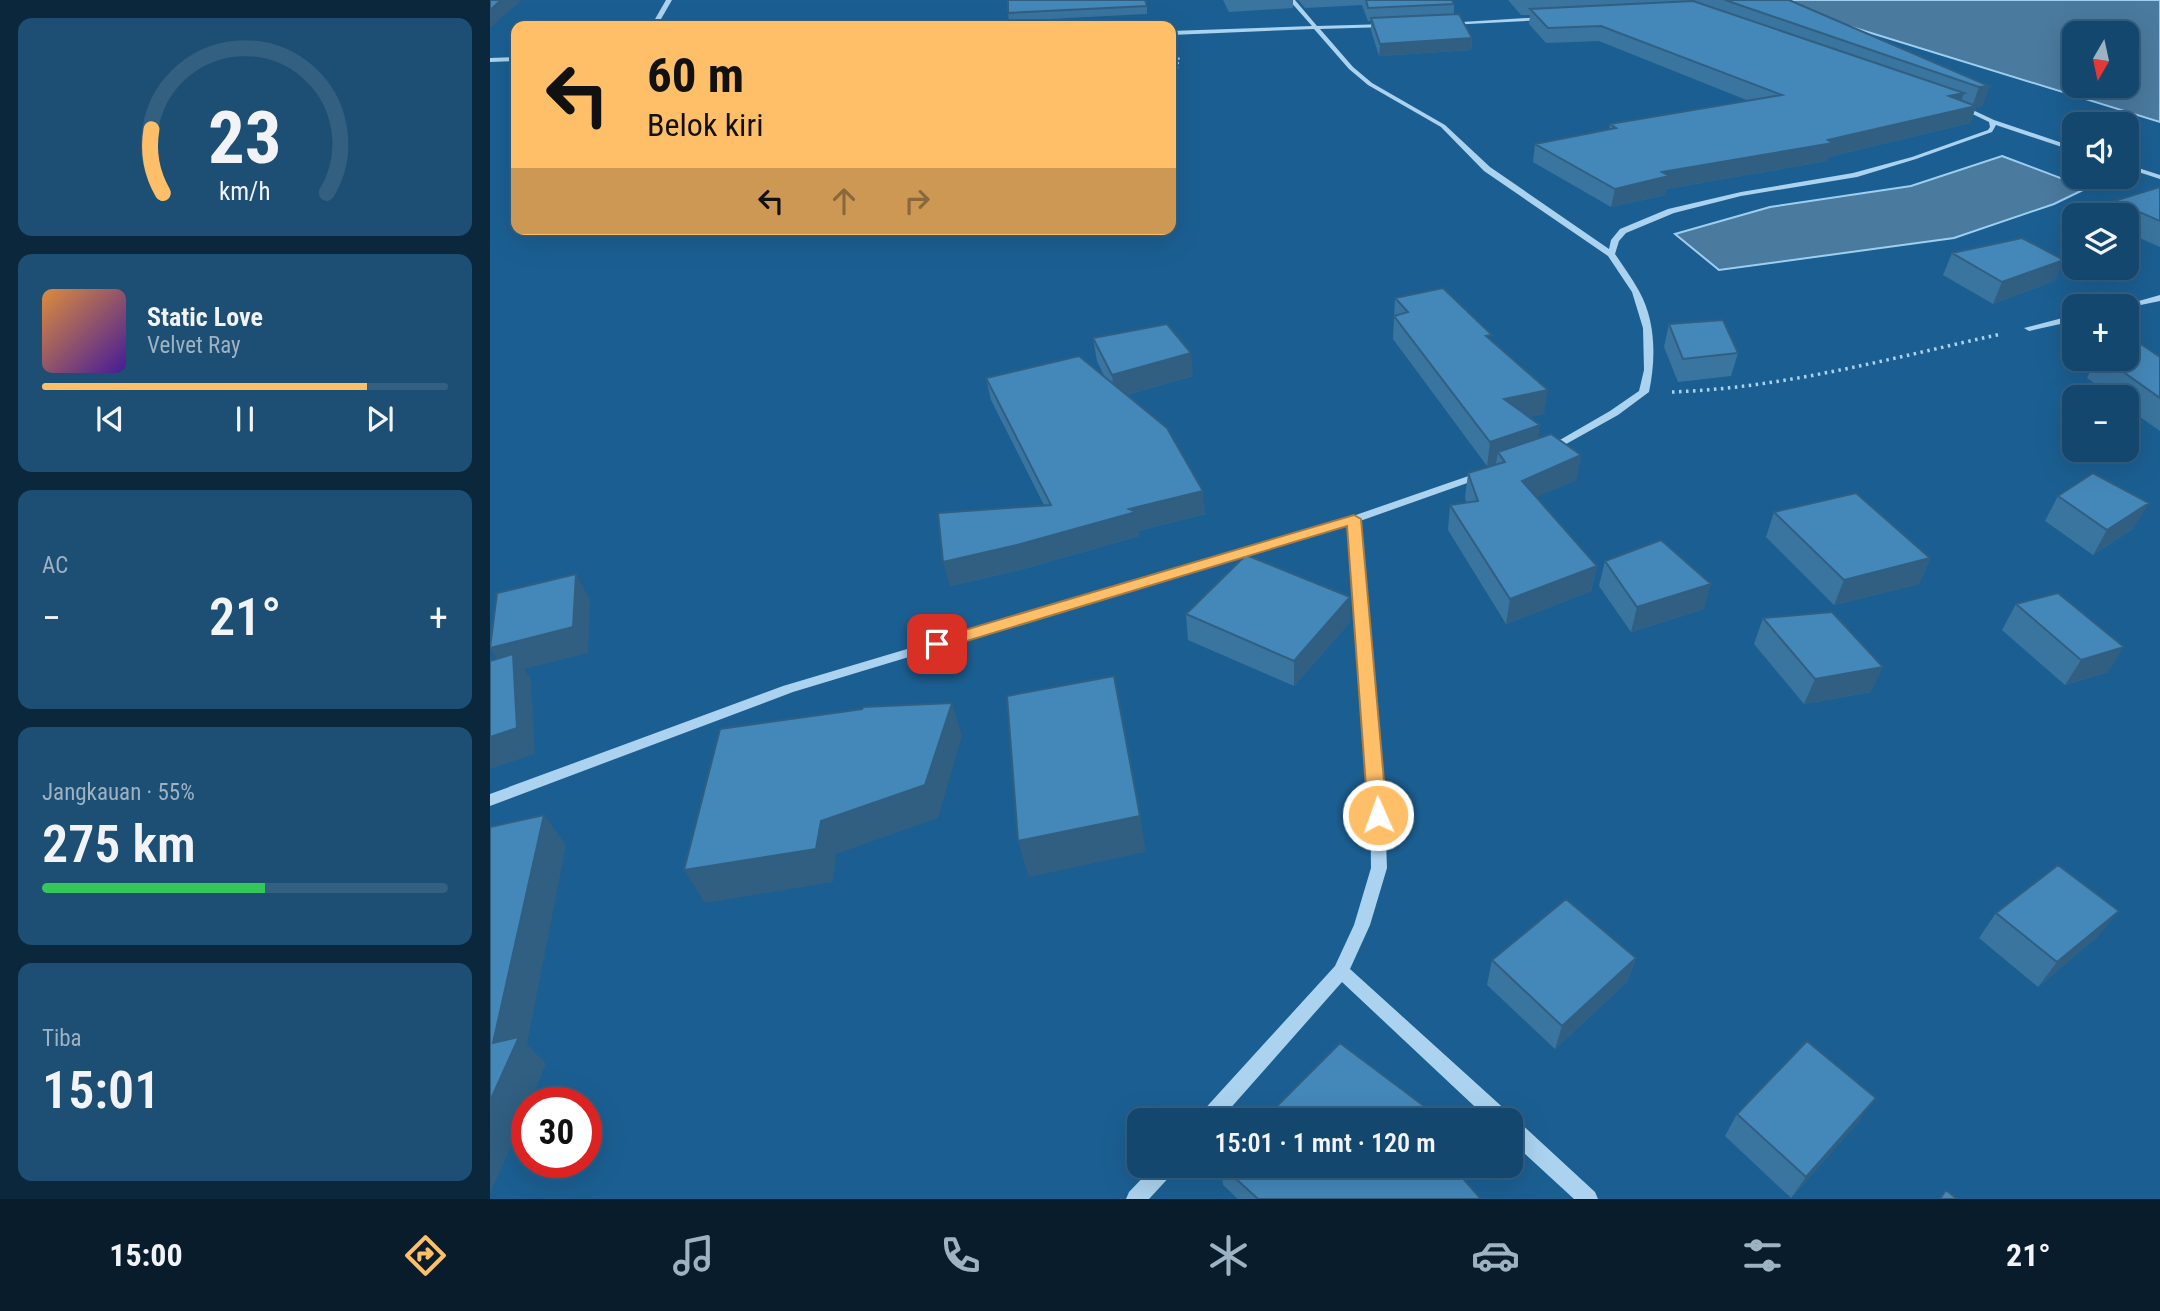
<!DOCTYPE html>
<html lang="id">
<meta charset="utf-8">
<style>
:root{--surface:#14476e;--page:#1d4e73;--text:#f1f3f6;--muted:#9db2c2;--line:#335f81;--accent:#ffbf69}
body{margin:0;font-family:"Roboto Condensed",sans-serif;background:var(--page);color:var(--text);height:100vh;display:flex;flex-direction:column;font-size:26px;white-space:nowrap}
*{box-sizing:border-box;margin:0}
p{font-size:23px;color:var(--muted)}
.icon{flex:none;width:38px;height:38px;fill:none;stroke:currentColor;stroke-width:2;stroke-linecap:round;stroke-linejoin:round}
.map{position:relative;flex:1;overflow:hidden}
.side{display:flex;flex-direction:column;gap:18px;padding:18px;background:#0b273c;width:490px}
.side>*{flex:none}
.banner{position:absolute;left:21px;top:21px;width:665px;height:214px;border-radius:14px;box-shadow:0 7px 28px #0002,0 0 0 2px var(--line);background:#ffbf69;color:#111;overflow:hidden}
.needle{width:46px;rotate:189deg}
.tools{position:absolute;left:1572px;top:21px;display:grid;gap:14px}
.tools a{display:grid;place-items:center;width:77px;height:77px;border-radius:14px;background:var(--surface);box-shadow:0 7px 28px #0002,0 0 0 2px var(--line);font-size:35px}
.speed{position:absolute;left:21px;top:1087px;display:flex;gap:14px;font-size:35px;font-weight:700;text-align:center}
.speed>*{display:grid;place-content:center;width:91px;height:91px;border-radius:50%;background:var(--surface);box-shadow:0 7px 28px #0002,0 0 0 2px var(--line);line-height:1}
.speed .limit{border:10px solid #d22;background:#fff;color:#111}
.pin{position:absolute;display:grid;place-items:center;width:60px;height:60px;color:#fff;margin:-30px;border-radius:14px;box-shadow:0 4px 10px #0006}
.me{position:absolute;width:77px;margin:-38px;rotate:358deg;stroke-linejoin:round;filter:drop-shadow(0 0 5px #0008)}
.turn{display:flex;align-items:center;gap:24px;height:147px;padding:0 21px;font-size:32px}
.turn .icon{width:91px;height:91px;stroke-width:2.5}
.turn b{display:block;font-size:49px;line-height:60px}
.lanes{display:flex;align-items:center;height:66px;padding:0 21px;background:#0003;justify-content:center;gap:35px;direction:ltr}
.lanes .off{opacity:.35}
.big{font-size:52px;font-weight:600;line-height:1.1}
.side .card{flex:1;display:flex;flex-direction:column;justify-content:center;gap:10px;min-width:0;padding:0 24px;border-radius:14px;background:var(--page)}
.side .dial{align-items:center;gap:0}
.dial svg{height:182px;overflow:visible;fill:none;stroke:var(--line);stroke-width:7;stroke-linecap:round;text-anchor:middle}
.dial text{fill:var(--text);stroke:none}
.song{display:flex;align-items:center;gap:21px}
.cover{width:84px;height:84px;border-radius:10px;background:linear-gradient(135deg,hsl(30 70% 55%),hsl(260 70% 35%))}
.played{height:7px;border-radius:4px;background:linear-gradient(90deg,var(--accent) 80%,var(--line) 80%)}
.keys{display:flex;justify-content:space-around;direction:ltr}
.heat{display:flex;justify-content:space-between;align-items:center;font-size:38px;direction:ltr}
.charge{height:10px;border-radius:5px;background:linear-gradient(90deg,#34c759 55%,var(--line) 0)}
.trip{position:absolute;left:637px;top:1108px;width:396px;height:70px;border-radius:14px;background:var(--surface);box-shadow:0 7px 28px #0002,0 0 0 2px var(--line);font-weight:600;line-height:70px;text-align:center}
.tab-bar{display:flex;height:112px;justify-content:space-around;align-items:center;background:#081c2c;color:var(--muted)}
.tab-bar .icon{width:49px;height:49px}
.tab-bar .selected{color:var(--accent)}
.tab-bar b{font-size:32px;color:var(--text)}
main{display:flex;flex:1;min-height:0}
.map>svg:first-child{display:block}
</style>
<main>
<section class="side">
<div class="card dial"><svg viewBox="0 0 100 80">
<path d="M14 69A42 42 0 1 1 86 69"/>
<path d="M14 69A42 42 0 0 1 9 41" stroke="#ffbf69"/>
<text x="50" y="56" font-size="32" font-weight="700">23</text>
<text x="50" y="72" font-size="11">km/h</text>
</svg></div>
<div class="card">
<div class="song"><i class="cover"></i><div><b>Static Love</b><p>Velvet Ray</p></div></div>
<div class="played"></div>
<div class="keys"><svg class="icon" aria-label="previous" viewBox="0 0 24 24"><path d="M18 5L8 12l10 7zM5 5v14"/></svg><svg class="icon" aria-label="pause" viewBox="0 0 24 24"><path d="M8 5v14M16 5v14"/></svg><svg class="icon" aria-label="next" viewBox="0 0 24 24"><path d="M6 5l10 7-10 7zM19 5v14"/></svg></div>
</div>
<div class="card"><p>AC</p>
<div class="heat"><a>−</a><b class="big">21°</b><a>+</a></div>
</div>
<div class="card"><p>Jangkauan · 55%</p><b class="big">275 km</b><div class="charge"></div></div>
<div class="card"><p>Tiba</p><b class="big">15:01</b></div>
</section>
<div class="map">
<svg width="1670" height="1199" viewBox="0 0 1670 1199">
<rect width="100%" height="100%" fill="#1b5f92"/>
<path fill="#4a7a9e" stroke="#9ecff1" stroke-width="2" fill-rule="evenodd" d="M1284,0H1670V122L1300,8ZM1584,33H1636V86H1584Z
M1512,156L1597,188L1564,204L1464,238L1229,270L1185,234L1280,207L1421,186Z"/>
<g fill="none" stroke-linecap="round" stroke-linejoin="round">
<path stroke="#abd3ef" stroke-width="2" stroke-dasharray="2 2.5" stroke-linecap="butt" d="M681,104L689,57"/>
<path stroke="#abd3ef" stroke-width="3.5" stroke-dasharray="2.5 4.5" stroke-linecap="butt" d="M1182,392C1294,388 1402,358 1511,334"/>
<path fill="#abd3ef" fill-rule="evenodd" d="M176,0H182L167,26H161Z
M799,0H805L827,26L898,24L896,27L830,29L863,67L882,83L955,125L1000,167L1119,249L1121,240L1130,229L1178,209L1251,192L1363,173L1422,157L1498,130L1500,127L1499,122L1468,107V105L1470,104L1504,120L1584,147V151L1506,125L1502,132L1426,159L1367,177L1251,196L1184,213L1136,233L1129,241L1125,254C1133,266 1142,278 1149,291C1166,321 1166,359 1159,392L1128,415L1060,453L1056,452L1055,450L1056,448L1120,411L1149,391L1154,370L1153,328L1142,292L1118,256L994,171L951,127L878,85L859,69L824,29L681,35V31L822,26Z
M1053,17L1055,20L959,25L956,23Z
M26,57V61L0,62V58Z
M1636,164L1670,175V179L1636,168Z
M1670,295V301L1636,308V306H1631Z
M1584,315V321L1539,331L1534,328Z
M993,471L998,474L997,476L870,521L894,788L897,868L880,925L860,969L1019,1113L1020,1118L1027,1120L1105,1192L1108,1199H1084L1020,1140V1120H999L852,982L730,1120H709L711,1113L845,966L864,925L881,868L880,788L859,524L303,692L0,806V794L293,686L860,517Z
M664,1166H685L683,1173L659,1199H636L639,1192Z"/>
</g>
<path fill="#3a759f" d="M733,0H803V8L739,12Z
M808,0H962L964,4V15L982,38L981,50L889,56L881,30V21H878L872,5L815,8Z
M1018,0H1299L1499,86L1492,106L1486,107L1480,123L1338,157L1337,161L1176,189L1175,195L1121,207L1043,162L1045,144L1119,129L1120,124L1259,101L1109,41L1056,43L1039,24L1040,15H1031Z
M657,6V14L519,21L518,13Z
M1670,187V247L1636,232V215H1617L1624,201Z
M1462,253L1574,260L1564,281L1503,304L1453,275Z
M905,298L1001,341L1054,414L1039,417L1048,438L1091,455L1086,480L1046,497L1107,566L1101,591L1016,624L958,530L960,505L977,503L975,498L978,473L1006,465V463L997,466L903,339Z
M1179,324L1248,353L1241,376L1188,382L1174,347Z
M603,338L703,376L636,395L715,514L648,531L649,536L533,569L460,586L554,505L501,400L496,378H615L607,361Z
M1670,357V431L1636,407V397H1624L1597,378L1606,359H1636Z
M1568,496L1644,528L1603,555L1555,521Z
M1284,512L1440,558L1429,584L1344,605L1276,537Z
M1115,561L1214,609L1141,632L1109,586Z
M860,597V622L804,686L698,640L696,614Z
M1526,604L1618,672L1575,685L1512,630Z
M1273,618L1381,692L1314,704L1264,644Z
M1506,913L1608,936L1548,987L1489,938Z
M1146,958L1137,982L1065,1049L997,985L1002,960Z
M1247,1114L1369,1121L1301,1198L1235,1136Z
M730,1166H962L991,1199H748L733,1185Z"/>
<path fill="#305f82" d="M11,0H32L0,28V10Z
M982,38L981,50L889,56L890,44Z
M1499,86L1492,106L1486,107L1480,123L1338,157L1337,161L1176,189L1175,195L1121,207L1125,189L1172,172L1338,140L1459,96L1474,93L1468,110L1482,107L1489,87Z
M1574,260L1564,281L1503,304L1512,282Z
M701,353L703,376L625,398L622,375Z
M1058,390L1054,414L1012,422L1014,399Z
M1050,425L1047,449L1008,452L1006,463L997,466L1000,442Z
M1091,455L1086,480L1028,505L1032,481Z
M713,491L715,514L648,531L649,536L533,569L460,586L453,562L639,509Z
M1659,503L1644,528L1603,555L1617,530Z
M1440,558L1429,584L1344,605L1354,580Z
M1107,566L1101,591L1016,624L1020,599Z
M86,574L100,600L98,653L34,669L41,679L45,754L0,769V737L17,674L0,648Z
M1221,584L1214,609L1141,632L1147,607Z
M860,597V622L804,686V661Z
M1634,647L1618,672L1575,685L1591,660Z
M1393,667L1381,692L1314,704L1325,679Z
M462,703L472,736L448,818L346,854L343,882L215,903L194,870L331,821Z
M54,815L76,845L37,1044L56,1064L40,1102H37V1109L0,1194V1101L3,1043Z
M650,816L656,852L539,877L528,841Z
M1629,911L1608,936L1548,987L1567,962Z
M1146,958L1137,982L1065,1049L1072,1026Z
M1386,1098L1369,1121L1301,1198L1316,1177Z"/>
<path fill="#4488b9" stroke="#305f82" stroke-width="2" d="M0,0H11L0,10Z
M518,0H655L657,6L518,13Z
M876,0H962L964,4L878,8Z
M1235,0H1299L1499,86L1489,87Z
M1203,1L1474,93L1459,96L1486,106L1338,140L1343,143L1172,172L1179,176L1125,189L1045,144L1126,128L1120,124L1292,95L1111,26L1058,28L1040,9Z
M969,14L982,38L890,44L881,18Z
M1670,187V221L1624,201Z
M1532,238L1574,260L1512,282L1462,253Z
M953,288L1002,335L996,336L1058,390L1014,399L1050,425L1000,442L904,316L918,312L905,298Z
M1233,320L1248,353L1193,359L1179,324Z
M677,324L701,353L622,375L603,338Z
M1636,334L1670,357V398L1615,359H1636Z
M589,356L677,428L713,491L639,509L646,512L527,545L453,562L448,513L561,505L496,378Z
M1061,434L1091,455L1032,481L1107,566L1020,599L960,505L988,501L978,473L1015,462L1008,452Z
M1603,473L1659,503L1617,530L1568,496Z
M1366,493L1440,558L1354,580L1284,512Z
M1171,540L1221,584L1147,607L1115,561Z
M756,555L860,597L804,661L696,614Z
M86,574L83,627L0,648L7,593Z
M1568,593L1634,647L1591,660L1526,604Z
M1342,612L1393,667L1325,679L1273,618Z
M23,654L27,728L0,737V661Z
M624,676L650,816L528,841L517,696Z
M462,703L435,785L331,821L326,849L194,870L230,729L372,709L373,707Z
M54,815L3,1043L29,1037L0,1101V827Z
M1568,865L1629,911L1567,962L1506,913Z
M1076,899L1146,958L1072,1026L1002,960Z
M1317,1041L1386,1098L1316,1177L1247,1114Z
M850,1043L946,1115L941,1120H773Z
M732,1166H962L991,1199H768Z
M1456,1190L1467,1199H1450Z"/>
<path fill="#ffbf69" stroke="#a67c44" stroke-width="2" d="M864,515L871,519L897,815L895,820L888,823L881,820L878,815L857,526L447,650L439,644L441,640Z"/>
</svg>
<div class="tools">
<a><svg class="needle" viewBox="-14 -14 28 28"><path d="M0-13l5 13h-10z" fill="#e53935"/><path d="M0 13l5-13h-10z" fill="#9db2c2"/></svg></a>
<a><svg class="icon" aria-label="sound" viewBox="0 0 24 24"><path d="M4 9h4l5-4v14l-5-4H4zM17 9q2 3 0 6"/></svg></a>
<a><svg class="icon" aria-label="layers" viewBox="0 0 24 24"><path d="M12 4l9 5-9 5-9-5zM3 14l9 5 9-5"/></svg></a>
<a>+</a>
<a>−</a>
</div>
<div class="speed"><div class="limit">30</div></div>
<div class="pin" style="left:447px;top:644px;background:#d93025"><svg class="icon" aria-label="arrive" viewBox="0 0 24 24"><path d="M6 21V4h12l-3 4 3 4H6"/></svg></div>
<svg class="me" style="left:888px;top:815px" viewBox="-20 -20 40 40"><circle r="17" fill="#ffbf69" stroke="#fff" stroke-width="3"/><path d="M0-11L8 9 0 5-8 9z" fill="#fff"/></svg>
<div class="trip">15:01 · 1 mnt · 120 m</div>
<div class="banner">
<div class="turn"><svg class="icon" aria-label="left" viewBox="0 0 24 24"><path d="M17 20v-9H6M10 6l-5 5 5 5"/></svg><div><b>60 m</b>Belok kiri</div></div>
<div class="lanes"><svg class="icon" aria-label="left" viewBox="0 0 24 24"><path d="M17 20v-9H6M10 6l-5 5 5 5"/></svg><svg class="icon off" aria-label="ahead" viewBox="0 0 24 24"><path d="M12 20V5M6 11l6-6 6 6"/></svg><svg class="icon off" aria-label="right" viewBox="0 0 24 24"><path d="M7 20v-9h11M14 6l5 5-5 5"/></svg></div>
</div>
</div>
</main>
<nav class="tab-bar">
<b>15:00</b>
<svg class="icon selected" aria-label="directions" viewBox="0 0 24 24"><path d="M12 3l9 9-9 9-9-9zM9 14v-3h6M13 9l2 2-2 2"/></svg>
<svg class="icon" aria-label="music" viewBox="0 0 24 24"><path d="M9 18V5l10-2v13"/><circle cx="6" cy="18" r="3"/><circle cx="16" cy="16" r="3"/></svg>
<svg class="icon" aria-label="phone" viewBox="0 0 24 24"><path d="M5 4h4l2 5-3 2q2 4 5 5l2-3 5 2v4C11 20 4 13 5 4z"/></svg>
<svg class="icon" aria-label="climate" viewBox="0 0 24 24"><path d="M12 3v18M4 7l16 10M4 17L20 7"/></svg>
<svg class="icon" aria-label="car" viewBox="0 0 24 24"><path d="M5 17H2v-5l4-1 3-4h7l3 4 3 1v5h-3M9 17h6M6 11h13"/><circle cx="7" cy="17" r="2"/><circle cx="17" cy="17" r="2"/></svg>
<svg class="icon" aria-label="filters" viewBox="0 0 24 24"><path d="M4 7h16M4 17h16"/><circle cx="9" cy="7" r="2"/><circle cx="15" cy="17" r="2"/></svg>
<b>21°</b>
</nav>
